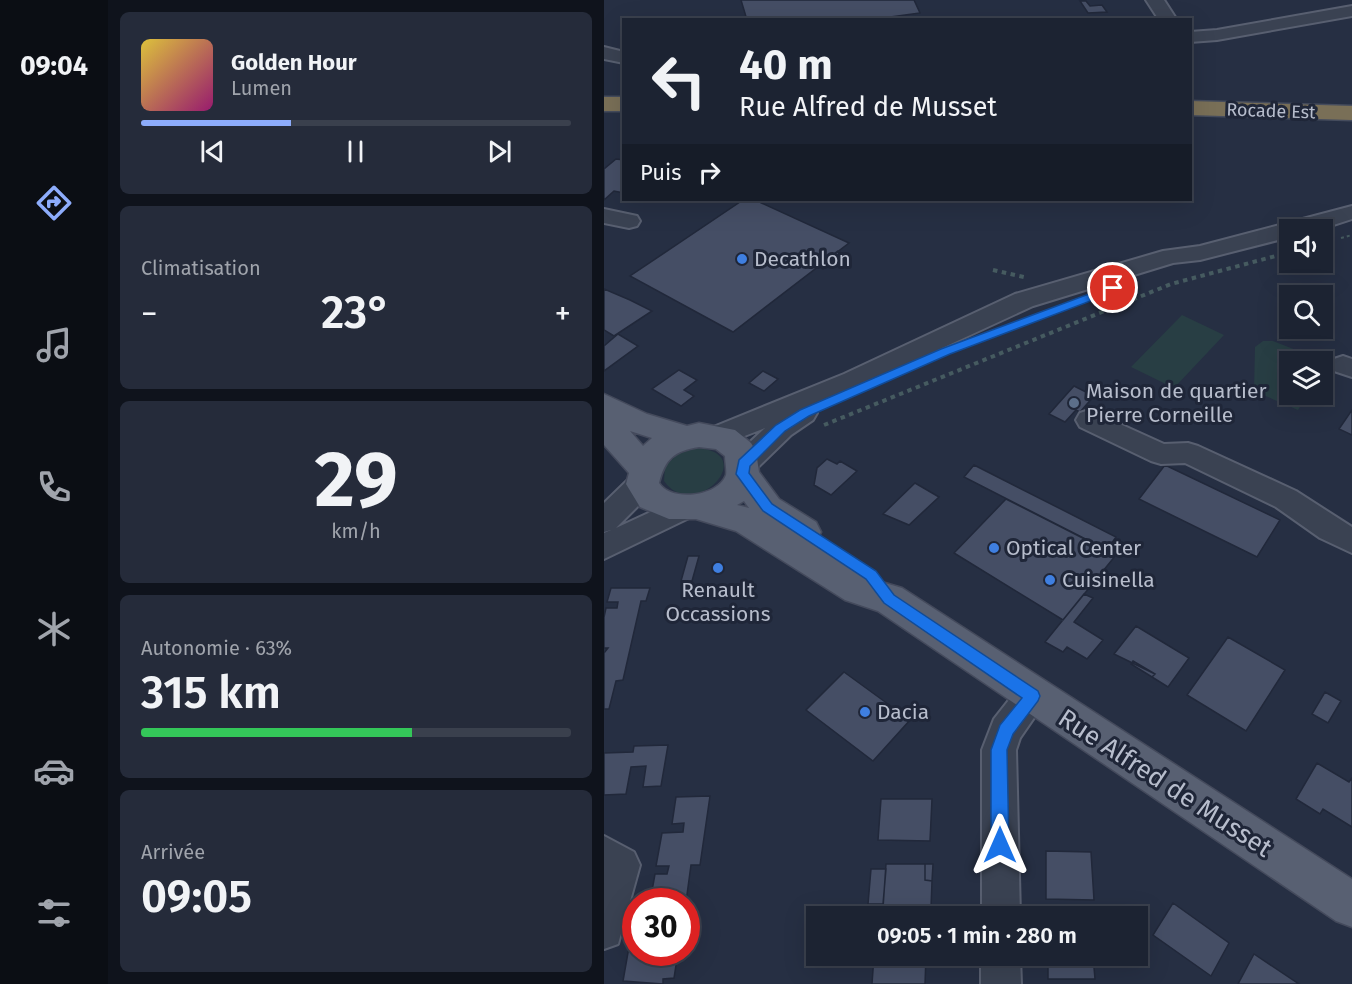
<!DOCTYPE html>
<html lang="fr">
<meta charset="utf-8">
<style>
:root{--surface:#1c2332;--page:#252b3a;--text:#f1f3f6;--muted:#a0a4ac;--line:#3a404d;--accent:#8dacfb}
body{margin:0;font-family:"Fira Sans",sans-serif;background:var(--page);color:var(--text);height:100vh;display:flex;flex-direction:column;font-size:22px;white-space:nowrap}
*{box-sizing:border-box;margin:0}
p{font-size:20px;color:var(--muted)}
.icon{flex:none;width:33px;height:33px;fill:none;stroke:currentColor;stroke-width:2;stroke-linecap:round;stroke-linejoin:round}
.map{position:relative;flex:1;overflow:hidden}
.drawer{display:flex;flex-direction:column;gap:12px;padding:12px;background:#0f131c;width:496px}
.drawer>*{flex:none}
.banner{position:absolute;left:18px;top:18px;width:570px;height:183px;border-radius:0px;box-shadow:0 6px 24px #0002,0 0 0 2px var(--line);background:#1c2332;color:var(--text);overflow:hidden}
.tools{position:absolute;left:675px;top:219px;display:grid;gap:12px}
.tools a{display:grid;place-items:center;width:54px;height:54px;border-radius:0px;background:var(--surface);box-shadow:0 6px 24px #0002,0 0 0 2px var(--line);font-size:30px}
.speed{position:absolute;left:18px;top:888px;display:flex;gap:12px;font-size:30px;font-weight:700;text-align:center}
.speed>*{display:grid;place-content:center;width:78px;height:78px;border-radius:50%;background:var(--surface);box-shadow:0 6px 24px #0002,0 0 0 2px var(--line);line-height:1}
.speed .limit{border:9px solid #d22;background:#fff;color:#111}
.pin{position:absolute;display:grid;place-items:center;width:51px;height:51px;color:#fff;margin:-26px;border:3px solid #fff;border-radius:50%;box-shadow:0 2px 6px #0007}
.me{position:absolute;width:66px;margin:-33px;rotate:0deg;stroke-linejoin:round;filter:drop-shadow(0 0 4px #0008)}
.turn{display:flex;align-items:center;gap:21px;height:126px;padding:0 18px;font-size:27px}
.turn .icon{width:78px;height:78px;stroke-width:2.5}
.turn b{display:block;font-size:42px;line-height:51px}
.then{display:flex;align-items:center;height:57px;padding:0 18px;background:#0003;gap:12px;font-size:22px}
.big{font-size:45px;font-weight:600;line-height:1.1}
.drawer .widget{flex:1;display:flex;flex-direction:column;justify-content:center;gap:9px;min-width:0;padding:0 21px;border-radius:9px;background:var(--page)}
.drawer .dial{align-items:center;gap:0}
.dial b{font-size:78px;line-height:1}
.song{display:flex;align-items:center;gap:18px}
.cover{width:72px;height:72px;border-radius:9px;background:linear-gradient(135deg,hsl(50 70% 55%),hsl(320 70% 35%))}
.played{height:6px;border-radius:3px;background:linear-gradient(90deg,var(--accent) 35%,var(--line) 35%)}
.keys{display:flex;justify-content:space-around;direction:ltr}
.heat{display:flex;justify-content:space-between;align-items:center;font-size:33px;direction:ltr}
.charge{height:9px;border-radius:4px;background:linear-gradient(90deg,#34c759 63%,var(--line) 0)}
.trip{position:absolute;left:202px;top:906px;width:342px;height:60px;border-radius:0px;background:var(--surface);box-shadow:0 6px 24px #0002,0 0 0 2px var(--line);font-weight:600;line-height:60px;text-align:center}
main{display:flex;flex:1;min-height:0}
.tab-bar{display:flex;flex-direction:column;width:108px;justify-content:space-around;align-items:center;background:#0b0e14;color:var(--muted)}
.tab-bar .icon{width:42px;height:42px}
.tab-bar .selected{color:var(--accent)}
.tab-bar b{font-size:27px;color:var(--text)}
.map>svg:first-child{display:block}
</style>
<main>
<nav class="tab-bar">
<b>09:04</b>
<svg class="icon selected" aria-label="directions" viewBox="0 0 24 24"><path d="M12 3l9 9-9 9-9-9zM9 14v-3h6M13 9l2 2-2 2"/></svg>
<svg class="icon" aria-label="music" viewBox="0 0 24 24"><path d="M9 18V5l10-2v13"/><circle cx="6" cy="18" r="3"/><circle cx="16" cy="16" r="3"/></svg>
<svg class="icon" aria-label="phone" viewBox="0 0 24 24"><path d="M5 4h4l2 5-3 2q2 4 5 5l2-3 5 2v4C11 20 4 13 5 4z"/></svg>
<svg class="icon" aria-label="climate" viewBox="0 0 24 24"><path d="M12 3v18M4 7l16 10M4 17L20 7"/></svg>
<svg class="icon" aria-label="car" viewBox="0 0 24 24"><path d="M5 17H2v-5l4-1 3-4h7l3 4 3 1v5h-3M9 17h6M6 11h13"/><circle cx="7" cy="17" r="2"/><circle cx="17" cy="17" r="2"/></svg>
<svg class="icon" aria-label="filters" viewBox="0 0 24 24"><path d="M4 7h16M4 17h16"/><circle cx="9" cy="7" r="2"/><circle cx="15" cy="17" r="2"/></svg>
</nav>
<section class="drawer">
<div class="widget">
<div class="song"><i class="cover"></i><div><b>Golden Hour</b><p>Lumen</p></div></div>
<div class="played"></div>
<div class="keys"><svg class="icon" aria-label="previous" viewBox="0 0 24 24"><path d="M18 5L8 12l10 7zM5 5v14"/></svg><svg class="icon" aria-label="pause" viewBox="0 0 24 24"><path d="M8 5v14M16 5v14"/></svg><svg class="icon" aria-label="next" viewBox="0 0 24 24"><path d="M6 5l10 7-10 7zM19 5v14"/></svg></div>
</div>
<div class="widget"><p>Climatisation</p>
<div class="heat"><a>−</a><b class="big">23°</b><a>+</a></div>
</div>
<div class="widget dial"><b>29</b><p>km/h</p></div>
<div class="widget"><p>Autonomie · 63%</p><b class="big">315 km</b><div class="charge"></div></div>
<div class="widget"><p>Arrivée</p><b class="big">09:05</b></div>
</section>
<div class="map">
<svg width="748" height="984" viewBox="0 0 748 984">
<rect width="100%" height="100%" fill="#262f43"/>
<path fill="#283e44" d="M578,315L620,335L570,388L527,367Z
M659,341H669L725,363L719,373L718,362H686V394L704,395L694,410L650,391L651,347Z
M93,448C157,453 90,524 60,481L61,466L74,454Z"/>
<path fill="#454e65" stroke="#21283a" stroke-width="1.5" d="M137,0H310L316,13L264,20H143Z
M476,1H482L486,6L498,5L503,12L484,13Z
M12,159L20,160V193L10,191L0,200V169Z
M139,200H151L245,243L129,332L26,276Z
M234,251L239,254L219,269L214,266Z
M0,289L26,300L48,311L10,336L0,330Z
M14,334L34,346L0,371V346Z
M75,370L93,380L80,390L90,396L77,406L48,389Z
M159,371L174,379L160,391L145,383Z
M470,386L490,396L476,412L472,410L461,422L445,414Z
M748,410V435L735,429Z
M223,459L233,464L236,461L253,471L227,495L210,485L213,468Z
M370,465L512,537L503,550L360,477Z
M561,465L676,520L653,557L535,499Z
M311,483L335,497L305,525L279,514Z
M402,499L512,555L459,620L350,553Z
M84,556H95L88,581H77Z
M7,588H46L42,601H37L19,680L12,681L5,709H0V653L4,648H0V617L2,608H13L14,602H3Z
M480,594L489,598L470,622L499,640L483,659L463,647L459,652L441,642Z
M532,626L585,658L564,687L548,677L551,674L510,654Z
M624,637L681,670L642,731L583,695Z
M529,661L551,674L548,677L527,664Z
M240,672L306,720L269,761L202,710Z
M721,692L737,701L724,723L708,714Z
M64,745L57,786L39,787L42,766L27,767L22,794L0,795V753L29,752L30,746Z
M713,763L745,782L748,778V827L719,809L716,814L692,799Z
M106,796L96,865H87L82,902H46L51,874H63L65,866H52L58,833L79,832L80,823L68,824L72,797Z
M277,799H328L326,841L274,840Z
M442,851L487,852L490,900L442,899Z
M282,864H321V880L328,881L327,908H279Z
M321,864H329L328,881L321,880Z
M267,869H282L279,904H264Z
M569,903L625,943L607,976L549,935Z
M26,941H32V952H74L70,978L59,979V984L19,981Z
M650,954L695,984H634Z
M270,956H322L321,984H268Z
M444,956H489L491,979H444Z"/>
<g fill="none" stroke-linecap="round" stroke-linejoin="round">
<g stroke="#585f70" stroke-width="4">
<path id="minor" d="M542,0H560L573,20H555Z
M748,6V16L613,40L586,42V32L613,30Z
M0,47L20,52V63L0,59Z
M748,206V219L714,230H686V237L596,260L569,263L429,306L210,407L213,413L209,420L187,435L150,471L140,474L130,471L126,464L130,457L161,428L112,447L102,444L98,437L102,430L240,374L411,294L559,251L596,246Z
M0,209L33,216L36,221L33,226L25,228L0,223Z
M739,356L748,359V377L730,371L726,365L730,359Z
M485,410L560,444L584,443L594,446L692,491L748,527V553L716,538L672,507L581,463L557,464L547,461L476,427L472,420L476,413Z
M40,471L50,474L54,482L50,490L12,528L77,498L87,501L91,509L87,517L0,559V533L7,530L0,532V503L30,474Z
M428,681L440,686L445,696L416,738L412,750L416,916H378V750L390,719L416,686Z
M0,836L30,852L36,865L14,944L0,949Z
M377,956H416L417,984H377Z"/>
</g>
<g stroke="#444a5c" stroke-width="3">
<path id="major" d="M0,394L43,414L83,426L95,423L131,430L147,443L152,451L155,472L175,499L212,522L217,532L212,542L207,543L264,578L298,588L748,879V927L732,921L274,611L241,600L132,531L92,519H65L36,507L22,484L25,473L0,445ZM26,431L48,438L39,446ZM95,447L112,449L121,456C121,462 123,470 122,475C114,497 67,502 55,483C61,459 70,451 95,447ZM140,501L145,508L133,505Z"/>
</g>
<g stroke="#454c5d" stroke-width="3">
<path id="highway" d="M0,97H20V111H0Z
M586,101L748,106V120L586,115Z"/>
</g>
<path stroke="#465b60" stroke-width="2" stroke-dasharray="3 3" stroke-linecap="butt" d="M737,238L748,235"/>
<path stroke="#465b60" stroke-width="4" stroke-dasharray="4.5 4.5" stroke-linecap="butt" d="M389,270L420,277
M220,425L567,284L679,254"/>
<use href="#minor" fill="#3a4252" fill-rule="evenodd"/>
<use href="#major" fill="#586072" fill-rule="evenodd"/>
<use href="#highway" fill="#796f57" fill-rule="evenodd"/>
</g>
<path fill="#1a73e8" stroke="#114b97" stroke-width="1.5" d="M509,285L515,288L513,291L346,354L205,416L181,431L146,466L145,473L168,504L272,571L290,595L434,691L436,696L434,701L409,734L403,750L405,845L402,851L396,854L390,851L387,845V750L396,725L418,698L280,603L262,579L159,511L132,474L135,460L172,425L196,410L337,349Z"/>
<g fill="#3f7fe0" stroke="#1f2638" stroke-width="2">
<circle cx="138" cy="259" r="6"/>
<circle cx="390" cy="548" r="6"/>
<circle cx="114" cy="568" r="6"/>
<circle cx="446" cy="580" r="6"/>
<circle cx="261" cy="712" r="6"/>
</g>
<circle fill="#5c6f8a" stroke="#1f2638" stroke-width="2" cx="470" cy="403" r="6"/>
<g text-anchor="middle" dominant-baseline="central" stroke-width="6" stroke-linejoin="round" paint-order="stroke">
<g font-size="18" fill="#b7bdcc" stroke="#1f2638">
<text transform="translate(667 111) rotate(2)">Rocade Est</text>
</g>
<g font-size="21" fill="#b7bdcc" stroke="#1f2638" text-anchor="start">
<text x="150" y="259">Decathlon</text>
<text x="482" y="391">Maison de quartier<tspan x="482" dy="24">Pierre Corneille</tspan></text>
<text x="402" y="548">Optical Center</text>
<text x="458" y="580">Cuisinella</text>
<text x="114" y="590" text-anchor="middle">Renault<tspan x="114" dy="24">Occassions</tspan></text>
<text x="273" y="712">Dacia</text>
</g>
<g font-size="26" fill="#b7bdcc" stroke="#1f2638">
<text transform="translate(561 783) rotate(33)">Rue Alfred de Musset</text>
</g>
</g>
</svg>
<div class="tools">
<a><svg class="icon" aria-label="sound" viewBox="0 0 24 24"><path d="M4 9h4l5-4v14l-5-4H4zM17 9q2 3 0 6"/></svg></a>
<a><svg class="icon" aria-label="search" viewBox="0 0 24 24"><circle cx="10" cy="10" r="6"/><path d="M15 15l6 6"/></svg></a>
<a><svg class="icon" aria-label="layers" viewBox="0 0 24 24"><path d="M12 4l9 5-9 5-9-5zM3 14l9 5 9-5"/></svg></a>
</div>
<div class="speed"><div class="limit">30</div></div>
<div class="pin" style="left:509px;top:288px;background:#d93025"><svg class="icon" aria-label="arrive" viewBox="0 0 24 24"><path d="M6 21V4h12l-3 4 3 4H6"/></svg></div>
<svg class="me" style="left:396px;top:845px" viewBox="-20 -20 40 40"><path d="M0-17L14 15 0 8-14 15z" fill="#1a73e8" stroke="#fff" stroke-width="4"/></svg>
<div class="trip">09:05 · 1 min · 280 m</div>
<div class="banner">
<div class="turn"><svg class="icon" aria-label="left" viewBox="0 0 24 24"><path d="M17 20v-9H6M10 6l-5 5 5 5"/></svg><div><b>40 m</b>Rue Alfred de Musset</div></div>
<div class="then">Puis<svg class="icon" aria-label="right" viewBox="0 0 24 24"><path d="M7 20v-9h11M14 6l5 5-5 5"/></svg></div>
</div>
</div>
</main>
